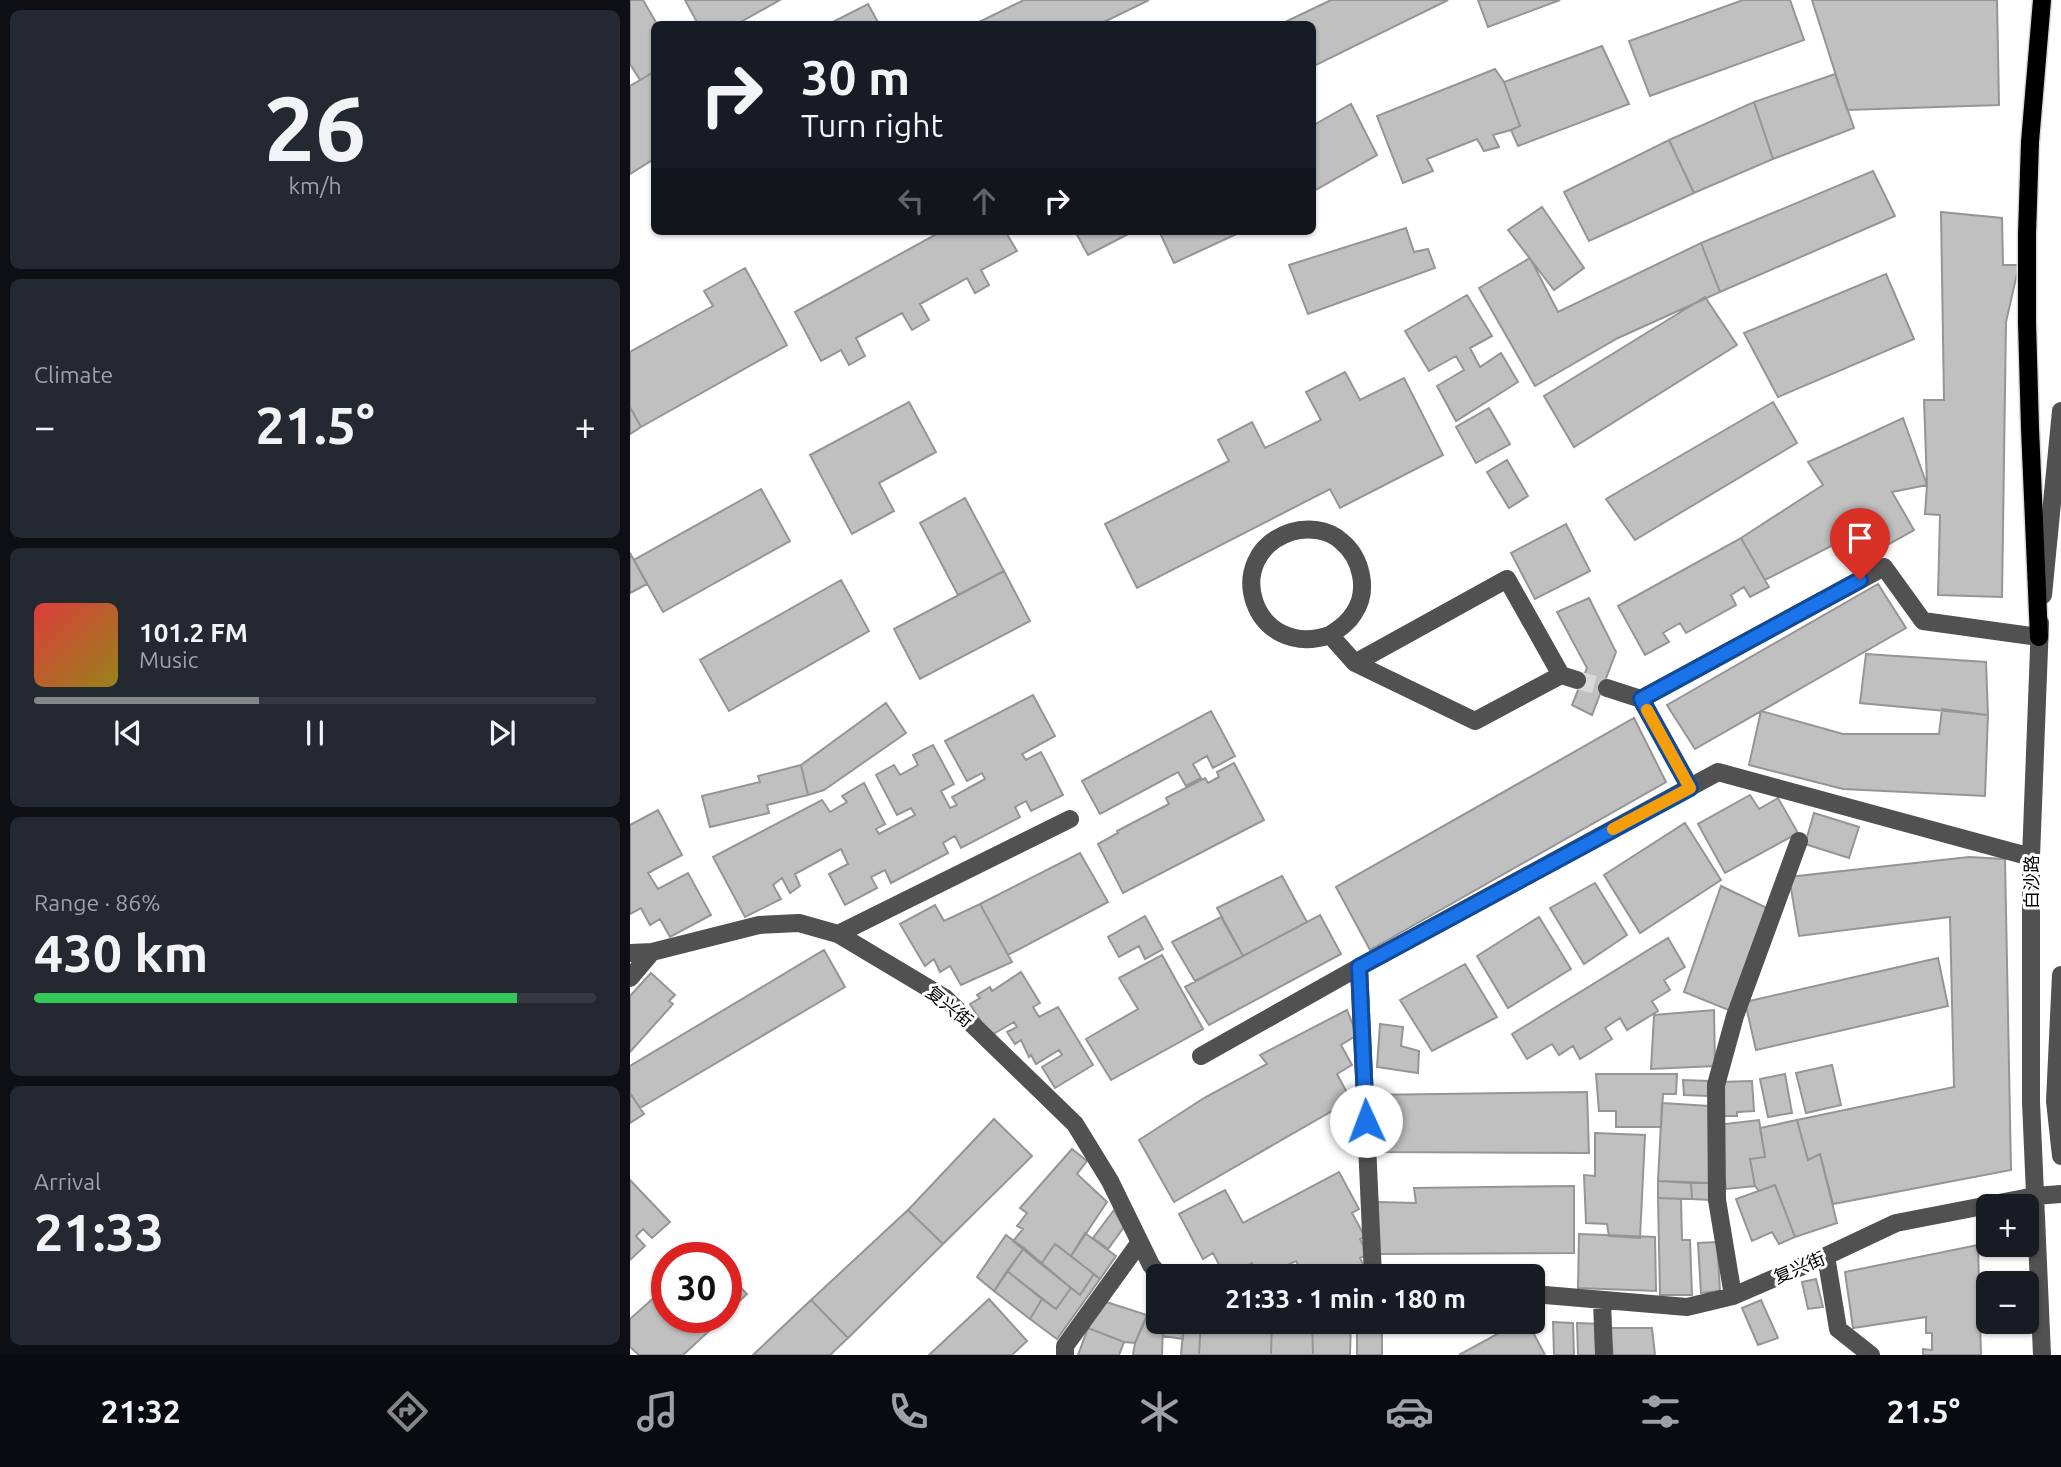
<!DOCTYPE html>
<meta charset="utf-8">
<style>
:root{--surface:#171b24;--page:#242831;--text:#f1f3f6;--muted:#9ea1a6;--line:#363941;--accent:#858687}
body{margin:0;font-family:Ubuntu,"Noto Sans SC",sans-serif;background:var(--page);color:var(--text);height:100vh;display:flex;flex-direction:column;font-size:26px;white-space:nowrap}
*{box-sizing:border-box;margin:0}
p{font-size:23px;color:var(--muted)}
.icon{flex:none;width:38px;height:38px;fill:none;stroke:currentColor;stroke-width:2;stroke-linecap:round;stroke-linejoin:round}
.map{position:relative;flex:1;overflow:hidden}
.drawer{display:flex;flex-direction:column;gap:10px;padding:10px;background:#0d0f14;width:630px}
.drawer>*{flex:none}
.guide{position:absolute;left:21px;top:21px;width:665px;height:214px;border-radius:10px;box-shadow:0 2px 5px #0004;background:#171b24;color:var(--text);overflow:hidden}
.fabs{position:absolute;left:1346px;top:1194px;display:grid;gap:14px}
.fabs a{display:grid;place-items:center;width:63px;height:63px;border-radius:10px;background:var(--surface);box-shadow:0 2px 5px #0004;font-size:35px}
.speed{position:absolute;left:21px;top:1242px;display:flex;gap:14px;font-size:35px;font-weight:700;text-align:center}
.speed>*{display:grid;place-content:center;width:91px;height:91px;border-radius:50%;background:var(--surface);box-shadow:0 2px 5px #0004;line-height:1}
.speed .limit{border:10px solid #d22;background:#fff;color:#111}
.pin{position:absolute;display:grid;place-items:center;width:60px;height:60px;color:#fff;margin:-72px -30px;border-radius:50% 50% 50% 0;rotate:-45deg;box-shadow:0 0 7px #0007}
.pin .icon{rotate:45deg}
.me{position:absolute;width:77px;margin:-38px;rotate:358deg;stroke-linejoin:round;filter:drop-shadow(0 0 5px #0008)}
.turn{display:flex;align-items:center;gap:24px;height:147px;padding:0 35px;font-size:32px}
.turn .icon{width:91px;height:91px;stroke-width:2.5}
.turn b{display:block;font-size:49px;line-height:60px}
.lanes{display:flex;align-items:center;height:66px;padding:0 35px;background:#0003;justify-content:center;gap:35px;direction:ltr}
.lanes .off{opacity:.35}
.big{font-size:52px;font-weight:700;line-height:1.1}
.drawer .widget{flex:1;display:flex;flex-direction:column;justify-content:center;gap:10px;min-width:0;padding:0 24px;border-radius:10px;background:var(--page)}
.drawer .dial{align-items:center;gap:0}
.dial b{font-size:91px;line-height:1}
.song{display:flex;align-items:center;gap:21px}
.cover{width:84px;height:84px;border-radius:10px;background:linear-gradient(135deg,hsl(0 70% 55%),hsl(50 70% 35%))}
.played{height:7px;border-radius:4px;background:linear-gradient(90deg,var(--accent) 40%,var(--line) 40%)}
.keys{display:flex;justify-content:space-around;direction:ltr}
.heat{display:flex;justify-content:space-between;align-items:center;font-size:38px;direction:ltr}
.charge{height:10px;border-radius:5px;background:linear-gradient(90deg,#34c759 86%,var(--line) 0)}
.trip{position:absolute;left:516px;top:1264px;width:399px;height:70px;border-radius:10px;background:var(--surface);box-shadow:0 2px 5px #0004;font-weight:700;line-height:70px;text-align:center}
.tab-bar{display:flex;height:112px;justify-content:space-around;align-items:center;background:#090b0e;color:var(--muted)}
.tab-bar .icon{width:49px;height:49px}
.tab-bar .active{color:var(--accent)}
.tab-bar b{font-size:32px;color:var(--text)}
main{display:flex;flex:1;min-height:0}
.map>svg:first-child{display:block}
</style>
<main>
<section class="drawer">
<div class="widget dial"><b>26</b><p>km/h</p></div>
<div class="widget"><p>Climate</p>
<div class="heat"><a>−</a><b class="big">21.5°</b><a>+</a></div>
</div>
<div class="widget">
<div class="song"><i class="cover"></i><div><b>101.2 FM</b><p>Music</p></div></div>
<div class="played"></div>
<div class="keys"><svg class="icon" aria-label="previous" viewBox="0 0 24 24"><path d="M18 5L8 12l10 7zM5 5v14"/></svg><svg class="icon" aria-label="pause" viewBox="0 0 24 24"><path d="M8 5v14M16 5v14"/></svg><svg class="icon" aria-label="next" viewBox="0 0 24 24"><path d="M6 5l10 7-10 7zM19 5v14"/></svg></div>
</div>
<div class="widget"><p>Range · 86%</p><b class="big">430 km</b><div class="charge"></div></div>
<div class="widget"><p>Arrival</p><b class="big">21:33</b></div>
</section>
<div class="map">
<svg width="1431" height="1355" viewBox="0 0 1431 1355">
<rect width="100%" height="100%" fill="#fff"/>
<path fill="#c0c0c0" stroke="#959595" stroke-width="2" d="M0,0H13L27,24H24V72L10,80L0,64Z
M55,0H150L107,24H68Z
M394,0H519L470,24H345Z
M701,0H818L682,67V24H651Z
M848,0H930L858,27Z
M1113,0H1160L1174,40L1020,96L999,41Z
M1182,0H1367L1369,105L1217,110Z
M238,4L249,24H199Z
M972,46L999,104L888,146L881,130L890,126L874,82Z
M865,69L874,82L890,126L881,130L863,135L869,147L854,151L847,139L797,159L803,171L773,183L747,116Z
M24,72V159L0,174V86Z
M1205,74L1224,128L1143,159L1124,102Z
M1124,102L1143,159L1064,193L1039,140Z
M721,104L747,155L682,192V126Z
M1039,140L1064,193L959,241L934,192Z
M1243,171L1265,216L1090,292L1071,243Z
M912,207L954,268L924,290L878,230Z
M1311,212L1372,218L1373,265H1389L1376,322L1372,597L1308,595L1310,515L1295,514L1297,485L1294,400H1314Z
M776,228L784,252L798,249L805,268L678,314L659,265Z
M312,231H375L387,251L351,270L359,285L345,293L337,278L290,304L299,320L282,330L272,313L226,338L235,356L219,365L211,350L191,361L165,312Z
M445,231H504L458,255Z
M529,231H613L544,263Z
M1071,243L1090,292L988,338L905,386L849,288L900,258L928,312Z
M115,268L157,345L11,427L0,407V352L83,306L74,291Z
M1256,274L1284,339L1148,397L1114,333Z
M837,295L862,336L840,348L850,367L871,353L888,382L826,421L807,386L834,370L826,356L799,371L775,331Z
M1075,297L1107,345L944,447L914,396Z
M715,372L730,400L774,378L813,455L710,508L700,489L507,588L475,524L599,461L588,440L622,422L635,448L691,420L676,392Z
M279,402L306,452L249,483L264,511L222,534L180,455Z
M1143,402L1167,443L1005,540L976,499Z
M0,407L11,427L0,434Z
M859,408L880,444L846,463L826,427Z
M1273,418L1297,485L1262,492L1284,530L1241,554L1230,531L1135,580L1111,538L1193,485L1178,462Z
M877,460L898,496L879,508L857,472Z
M131,489L160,541L33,612L4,560Z
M335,498L374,571L328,595L290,523Z
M936,524L960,571L905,599L881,553Z
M1111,538L1139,587L1120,597L1114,587L1101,595L1106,605L1056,633L1050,623L1033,633L1039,642L1015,655L988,606Z
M0,553L17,584L0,593Z
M374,571L400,621L290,679L264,629Z
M211,580L239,631L99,711L70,660Z
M1248,584L1276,628L1065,749L1037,705Z
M959,598L986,652L962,715L942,705L957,668L927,612Z
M1236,654L1356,662L1358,715L1230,703Z
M403,695L425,736L392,754L396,760L411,752L433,795L401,811L396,801L385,807L390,817L331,848L325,836L313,843L318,853L261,883L255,870L241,877L247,888L215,905L199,874L218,864L211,849L165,874L170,886L160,893L152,878L143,885L151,899L115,917L83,857L192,800L200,812L217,802L212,796L234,783L255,824L246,829L249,834L285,815L281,808L267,815L246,775L264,765L270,775L288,765L283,755L303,745L324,784L311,791L320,808L327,805L322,797L355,779L352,773L337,781L315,741Z
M256,703L276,733L194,790L178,795L171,765Z
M1312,709L1358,715L1355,796L1213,789L1119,765L1131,711L1213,734H1309Z
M581,711L605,756L583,768L577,756L563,764L571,778L556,786L548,772L470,814L452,781Z
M1004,718L1036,782L740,950L706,887Z
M604,763L634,820L493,893L468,844L488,833L487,831L539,804L536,798L575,778L578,783L589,777L587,772Z
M171,765L178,795L137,805L139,813L80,827L72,796L130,782L128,776Z
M1120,795L1129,809L1148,798L1168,833L1095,873L1068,824Z
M28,810L52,855L18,873L28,889L58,873L81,915L40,937L30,919L20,925L11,908L0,914V825Z
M1184,813L1229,827L1219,858L1175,844Z
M1055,823L1091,880L1010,933L974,875Z
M450,853L478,902L378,955L350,904Z
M1339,857L1375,859L1381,1170L1203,1204L1190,1154L1178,1160L1167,1120L1324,1087L1320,917L1169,936L1159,877Z
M652,876L677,922L613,956L587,908Z
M965,883L997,935L954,964L920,908Z
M1091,886L1139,909L1101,1011L1054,992Z
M350,904L382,962L331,985L320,966L310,972L304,959L295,966L270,924L305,905L314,921Z
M690,915L711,954L579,1025L555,987Z
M515,916L533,949L515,959L509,946L489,957L478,937Z
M591,917L613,956L565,981L542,942Z
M909,917L941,969L878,1008L847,956Z
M1038,938L1055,967L1034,980L1040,990L1022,1001L1028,1011L997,1030L990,1018L975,1028L982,1039L950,1059L943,1046L929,1055L922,1044L897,1059L882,1034Z
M194,950L215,987L10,1108L0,1093V1066Z
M532,955L573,1029L481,1080L456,1039L508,1009L489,978Z
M1308,958L1318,1006L1126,1050L1115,1002Z
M835,964L867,1017L802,1051L770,1000Z
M391,972L410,1003L403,1007L409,1017L428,1007L463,1065L425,1088L412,1067L432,1055L429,1050L406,1064L401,1055L399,1057L391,1040L385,1044L377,1032L387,1027L384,1022L360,1036L340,1004L350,998L347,995L360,987L362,991Z
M21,973L45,995L39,1001L43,1004L0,1052V996Z
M717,1010L727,1035L711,1045L722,1065L707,1074L721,1100L544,1202L509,1140L574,1098L637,1064L630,1055Z
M1084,1010L1085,1066L1021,1069L1024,1015Z
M750,1024L773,1027L771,1046L789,1051L788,1073L747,1067Z
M1202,1065L1211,1105L1176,1113L1166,1073Z
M966,1074H1047L1046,1094H1033L1031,1127H986V1111H969Z
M1155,1074L1162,1113L1138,1117L1130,1079Z
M1053,1080L1079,1081V1096L1054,1095Z
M1122,1081L1124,1111L1107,1112V1116H1091L1089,1082Z
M957,1092L959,1153L746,1152L739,1095Z
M0,1093L14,1114L0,1123Z
M1032,1103L1079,1106L1081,1183L1028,1181Z
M364,1119L402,1156L313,1244L278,1210Z
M1129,1120L1135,1157L1120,1159L1125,1186L1096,1189L1086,1125Z
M1167,1120L1178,1160L1190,1154L1207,1223L1165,1237L1145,1185L1129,1191L1125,1186L1120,1159L1135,1157L1130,1128Z
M965,1133L1015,1135L1010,1238L979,1236L977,1224L956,1223L954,1175L965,1176Z
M442,1149L457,1161L447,1174L477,1202L441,1256L425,1244L411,1264L383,1241L393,1229L387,1226L397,1213L390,1208Z
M709,1172L729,1209L722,1213L735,1237L730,1239L738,1254L730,1258L734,1266L716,1276H707L705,1271L695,1276H674L666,1261L655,1266L659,1276H629L622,1263L595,1276L583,1253L573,1259L549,1214L595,1190L613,1223Z
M0,1180L40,1222L22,1238L13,1229L6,1236L15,1246L0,1260Z
M1028,1181L1061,1183L1062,1199L1028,1198Z
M1061,1183H1081L1080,1200L1062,1199Z
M1145,1185L1165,1237L1149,1244L1142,1232L1122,1241L1106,1199Z
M944,1186V1253L749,1254L747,1202L786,1203L784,1188Z
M1028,1198L1051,1199L1052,1240H1060L1062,1295H1030Z
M278,1210L313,1244L218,1338L181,1300Z
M484,1210L494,1227L478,1249L463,1238Z
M455,1233L486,1256L470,1279L441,1256Z
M949,1234L1025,1237L1026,1291L948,1288Z
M376,1235L394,1248L364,1291L347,1277Z
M1087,1242L1090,1291L1071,1293L1068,1243Z
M425,1244L464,1274L450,1295L411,1264Z
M1348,1245L1351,1355H1293V1349L1302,1350V1333H1296V1317L1223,1328L1215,1272Z
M394,1248L441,1288L426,1309L377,1271Z
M377,1271L412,1299L400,1319L364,1291Z
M96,1273L117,1294L96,1314Z
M464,1274L470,1279L427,1339L400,1319L412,1299L426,1309L441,1288L450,1295Z
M1186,1279L1193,1307L1178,1309L1172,1282Z
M37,1286V1318H93L53,1355H9L0,1347V1319Z
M359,1299L397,1341L382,1355H299Z
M181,1300L218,1338L201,1354L202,1355H123Z
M470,1300L517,1315L505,1343L494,1342L458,1328Z
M1131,1300L1148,1338L1128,1345L1112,1308Z
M515,1321L533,1324L532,1355H503L505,1343Z
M534,1321H554L553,1339L533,1336Z
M554,1321H571L569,1355H551Z
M571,1321H642L641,1355H569Z
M642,1321H682L683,1355H641Z
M682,1321H721L720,1355H683Z
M891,1321H897L915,1355H829Z
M923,1322L943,1323L944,1355H924Z
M727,1323H752V1355H727Z
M947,1323L969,1324L970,1355H948Z
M458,1328L494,1342L489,1355H448Z
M980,1328H1022L1025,1355H983Z"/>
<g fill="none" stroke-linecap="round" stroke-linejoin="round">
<path stroke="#d9d9d9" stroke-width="18" stroke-dasharray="18 9" stroke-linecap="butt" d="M947,680L977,688"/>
<g stroke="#dbdbdb" stroke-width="21">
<path id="major" d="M1409,637L1400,428L1397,322V234L1400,142L1412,0"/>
</g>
<path stroke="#515151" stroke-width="18" d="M1413,595L1431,411
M1410,623L1401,857V1102L1412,1355
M700,635C623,661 589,556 661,532C677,527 698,529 711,541C732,558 739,591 724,613C718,623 710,628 700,635L725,663
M931,675L877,579L725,663L845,721L931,675L947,680
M977,688L1011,699
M1060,787L1011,699L1254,567L1293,621L1409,637
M208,934L440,819
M0,953L22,952L129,925L169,923L208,934L315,998L445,1124L480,1181L521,1265L530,1276
M729,967L743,1276
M1431,975L1425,1101L1431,1156
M0,978L22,952
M571,1056L729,967L1088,772L1401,857
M1196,1256L1208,1329L1241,1355
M903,1294L1057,1307L1103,1296L1196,1256L1266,1223L1405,1196L1431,1194
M1103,1296L1087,1200L1086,1085L1105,1016L1169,841
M972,1301L974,1355
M435,1355V1346L510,1242"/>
<use href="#major" stroke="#000" stroke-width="18"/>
</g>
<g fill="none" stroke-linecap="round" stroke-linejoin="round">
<g stroke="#114b97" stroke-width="18">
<path id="route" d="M736,1121L729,967L1060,788L1011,699L1230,580"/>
</g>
<use href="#route" stroke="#1a73e8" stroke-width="12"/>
<path stroke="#f59e0b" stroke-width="12" d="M983,829L1060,788L1017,710"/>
</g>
<g text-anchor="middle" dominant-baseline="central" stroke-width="6" stroke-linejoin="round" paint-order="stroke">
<g font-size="18" fill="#000" stroke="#fff">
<text transform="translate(1401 882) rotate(-90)">白沙路</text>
<text transform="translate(320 1006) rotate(39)">复兴街</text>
<text transform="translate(1169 1267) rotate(-23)">复兴街</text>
</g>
</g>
</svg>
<div class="fabs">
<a>+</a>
<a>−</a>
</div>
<div class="speed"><div class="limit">30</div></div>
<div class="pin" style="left:1230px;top:580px;background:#d93025"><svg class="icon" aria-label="arrive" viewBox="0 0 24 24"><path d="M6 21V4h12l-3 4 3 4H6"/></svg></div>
<svg class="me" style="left:736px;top:1121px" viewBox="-20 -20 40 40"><circle r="19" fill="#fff"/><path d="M0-13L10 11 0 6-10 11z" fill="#1a73e8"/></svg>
<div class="trip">21:33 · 1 min · 180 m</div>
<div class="guide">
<div class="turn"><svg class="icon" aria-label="right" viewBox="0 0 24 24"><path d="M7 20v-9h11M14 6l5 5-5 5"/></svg><div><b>30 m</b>Turn right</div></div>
<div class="lanes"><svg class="icon off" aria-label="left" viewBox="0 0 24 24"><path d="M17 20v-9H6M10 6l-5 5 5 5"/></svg><svg class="icon off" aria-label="ahead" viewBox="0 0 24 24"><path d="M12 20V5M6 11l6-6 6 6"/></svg><svg class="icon" aria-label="right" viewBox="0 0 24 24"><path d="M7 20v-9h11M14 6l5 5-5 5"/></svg></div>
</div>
</div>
</main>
<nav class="tab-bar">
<b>21:32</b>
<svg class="icon active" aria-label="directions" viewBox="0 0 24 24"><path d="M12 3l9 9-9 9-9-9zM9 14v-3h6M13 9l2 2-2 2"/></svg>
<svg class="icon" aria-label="music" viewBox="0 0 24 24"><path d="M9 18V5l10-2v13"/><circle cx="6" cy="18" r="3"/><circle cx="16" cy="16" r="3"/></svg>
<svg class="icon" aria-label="phone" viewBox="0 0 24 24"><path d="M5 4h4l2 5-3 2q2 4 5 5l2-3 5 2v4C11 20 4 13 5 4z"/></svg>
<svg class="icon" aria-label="climate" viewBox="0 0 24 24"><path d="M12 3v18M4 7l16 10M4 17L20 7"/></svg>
<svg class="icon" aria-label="car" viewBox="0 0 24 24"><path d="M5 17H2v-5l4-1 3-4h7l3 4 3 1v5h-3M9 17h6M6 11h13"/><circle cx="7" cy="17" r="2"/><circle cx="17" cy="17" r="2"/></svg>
<svg class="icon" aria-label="filters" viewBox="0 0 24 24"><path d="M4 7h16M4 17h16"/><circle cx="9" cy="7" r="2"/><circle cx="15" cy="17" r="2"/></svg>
<b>21.5°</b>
</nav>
